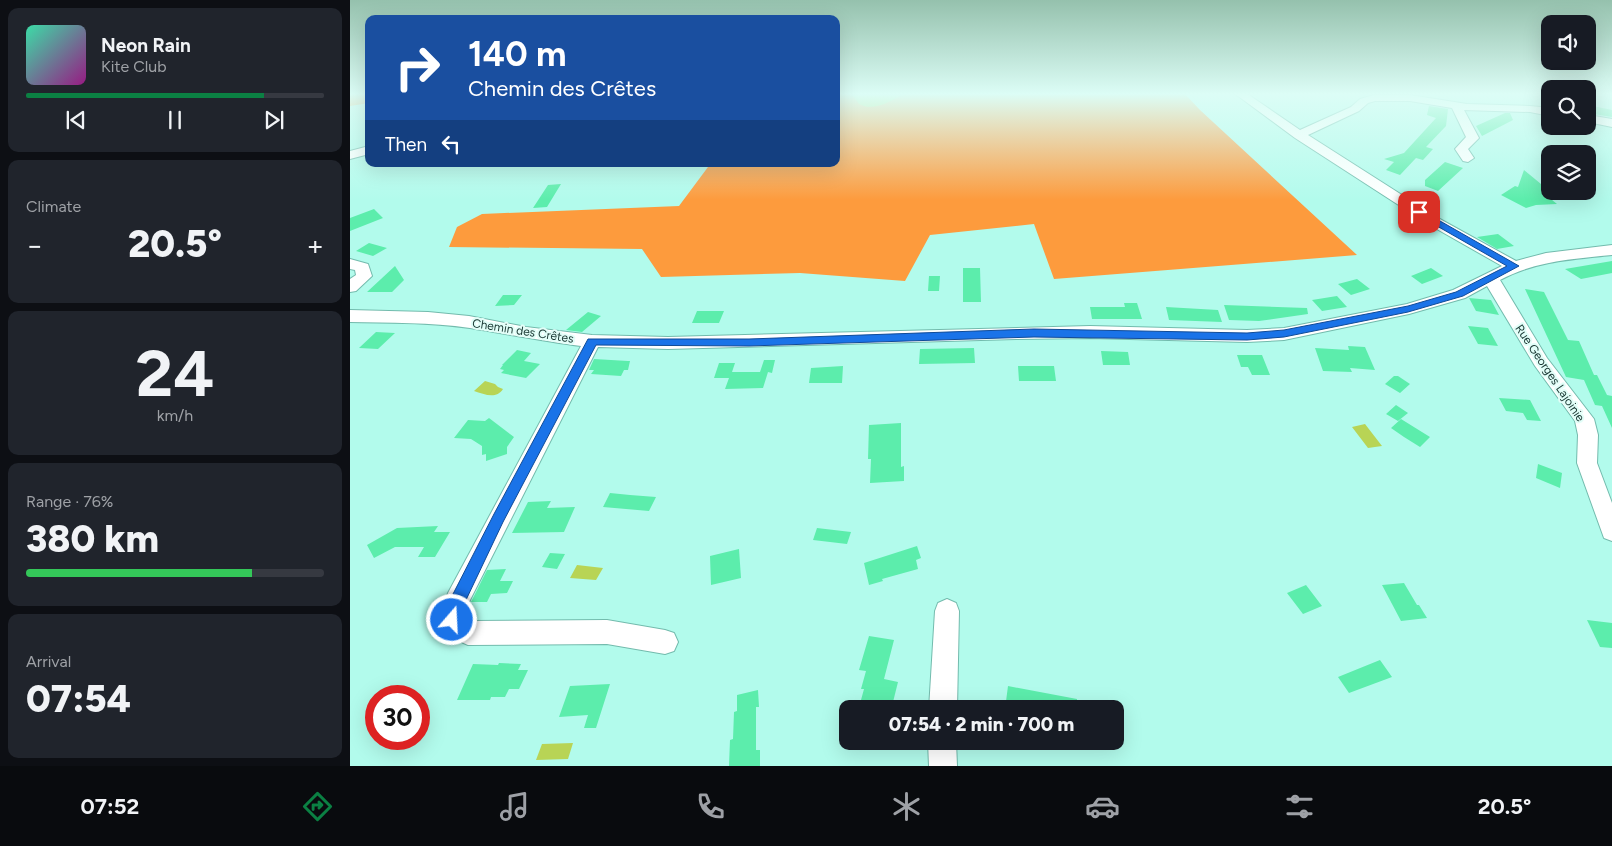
<!DOCTYPE html>
<meta charset="utf-8">
<style>
:root{--surface:#171b24;--page:#20242c;--text:#f1f3f6;--muted:#9ea1a6;--line:#363941;--accent:#0b8043}
body{margin:0;font-family:Figtree,sans-serif;background:var(--page);color:var(--text);height:100vh;display:flex;flex-direction:column;font-size:19px;white-space:nowrap}
*{box-sizing:border-box;margin:0}
p{font-size:16px;color:var(--muted)}
.icon{flex:none;width:28px;height:28px;fill:none;stroke:currentColor;stroke-width:2;stroke-linecap:round;stroke-linejoin:round}
.map{position:relative;flex:1;overflow:hidden}
.panel{display:flex;flex-direction:column;gap:8px;padding:8px;background:#0d0f14;width:350px}
.panel>*{flex:none}
.guide{position:absolute;left:15px;top:15px;width:475px;height:152px;border-radius:10px;box-shadow:0 5px 20px #0002;background:#1a4fa0;color:#fff;overflow:hidden}
.controls{position:absolute;left:1191px;top:15px;display:grid;gap:10px}
.controls a{display:grid;place-items:center;width:55px;height:55px;border-radius:10px;background:var(--surface);box-shadow:0 5px 20px #0002;font-size:25px}
.speed{position:absolute;left:15px;top:685px;display:flex;gap:10px;font-size:25px;font-weight:700;text-align:center}
.speed>*{display:grid;place-content:center;width:65px;height:65px;border-radius:50%;background:var(--surface);box-shadow:0 5px 20px #0002;line-height:1}
.speed .limit{border:8px solid #d22;background:#fff;color:#111}
.pin{position:absolute;display:grid;place-items:center;width:42px;height:42px;color:#fff;margin:-21px;border-radius:10px;box-shadow:0 2px 8px #0006}
.me{position:absolute;width:55px;margin:-28px;rotate:19deg;stroke-linejoin:round;filter:drop-shadow(0 0 4px #0008)}
.turn{display:flex;align-items:center;gap:18px;height:105px;padding:0 20px;font-size:22px}
.turn .icon{width:65px;height:65px;stroke-width:2.5}
.turn b{display:block;font-size:35px;line-height:42px}
.then{display:flex;align-items:center;height:48px;padding:0 20px;background:#0003;gap:10px;font-size:19px}
.big{font-size:38px;font-weight:800;line-height:1.1}
.panel .card{flex:1;display:flex;flex-direction:column;justify-content:center;gap:8px;min-width:0;padding:0 18px;border-radius:10px;background:var(--page)}
.panel .dial{align-items:center;gap:0}
.dial b{font-size:65px;line-height:1}
.song{display:flex;align-items:center;gap:15px}
.cover{width:60px;height:60px;border-radius:8px;background:linear-gradient(135deg,hsl(160 70% 55%),hsl(310 70% 35%))}
.played{height:5px;border-radius:2px;background:linear-gradient(90deg,var(--accent) 80%,var(--line) 80%)}
.keys{display:flex;justify-content:space-around;direction:ltr}
.heat{display:flex;justify-content:space-between;align-items:center;font-size:28px;direction:ltr}
.charge{height:8px;border-radius:4px;background:linear-gradient(90deg,#34c759 76%,var(--line) 0)}
.trip{position:absolute;left:489px;top:700px;width:285px;height:50px;border-radius:10px;background:var(--surface);box-shadow:0 5px 20px #0002;font-weight:800;line-height:50px;text-align:center}
.dock{display:flex;height:80px;justify-content:space-around;align-items:center;background:#090b0e;color:var(--muted)}
.dock .icon{width:35px;height:35px}
.dock .on{color:var(--accent)}
.dock b{font-size:22px;color:var(--text)}
main{display:flex;flex:1;min-height:0}
.map>svg:first-child{display:block}
</style>
<main>
<section class="panel">
<div class="card">
<div class="song"><i class="cover"></i><div><b>Neon Rain</b><p>Kite Club</p></div></div>
<div class="played"></div>
<div class="keys"><svg class="icon" aria-label="previous" viewBox="0 0 24 24"><path d="M18 5L8 12l10 7zM5 5v14"/></svg><svg class="icon" aria-label="pause" viewBox="0 0 24 24"><path d="M8 5v14M16 5v14"/></svg><svg class="icon" aria-label="next" viewBox="0 0 24 24"><path d="M6 5l10 7-10 7zM19 5v14"/></svg></div>
</div>
<div class="card"><p>Climate</p>
<div class="heat"><a>−</a><b class="big">20.5°</b><a>+</a></div>
</div>
<div class="card dial"><b>24</b><p>km/h</p></div>
<div class="card"><p>Range · 76%</p><b class="big">380 km</b><div class="charge"></div></div>
<div class="card"><p>Arrival</p><b class="big">07:54</b></div>
</section>
<div class="map">
<svg width="1262" height="766" viewBox="0 0 1262 766">
<rect width="100%" height="100%" fill="#b2fbec"/>
<path fill="#fd9b3d" d="M0,93H19V103L0,106Z
M486,93H834L850,110L1007,255L704,279L684,224L580,235L555,281L450,273L311,277L292,249L99,247L107,227L132,214L329,206L358,167L370,164H486Z"/>
<path fill="#b8d455" d="M501,93H553L554,94C541,101 524,112 509,104Z
M135,381L145,384L148,387L153,389C146,400 134,394 124,391Z
M1015,424L1032,446L1018,448L1002,427Z
M227,565L253,568L246,580L220,578Z
M223,743L218,759L186,760L192,744Z"/>
<path fill="#5cedac" d="M1238,105L1262,110V117L1238,113Z
M1079,106L1098,109L1096,126L1076,147L1083,149L1073,160L1066,158L1050,175L1036,170L1044,162L1034,159L1054,153L1086,118L1077,115Z
M1155,113H1160L1163,120L1132,136L1126,126Z
M1095,162L1113,168L1088,191L1075,186V180Z
M1174,170L1191,184L1200,183V195H1196L1207,204L1186,205L1176,208L1151,195L1165,186L1168,187Z
M211,184L197,207L183,208L198,185Z
M24,209L33,218L0,231V218Z
M1148,234L1164,246L1147,249L1127,237Z
M19,243L37,248L23,256L6,251Z
M1262,261V273L1231,279L1215,269Z
M45,266L54,280L42,292H17Z
M613,268H630L631,302H613Z
M1081,268L1093,276L1072,284L1061,276Z
M579,276H590L589,291H578Z
M1007,279L1020,289L1001,295L988,284Z
M1175,289L1194,292L1218,340L1229,341L1244,375H1247L1257,395L1262,396V428L1252,406L1245,405L1234,380L1216,377Z
M153,295H172L164,305L145,306Z
M987,296L997,307L972,311L962,300Z
M1119,298L1141,300L1149,315L1126,311Z
M774,303H787L792,319H742L740,307H775Z
M874,305L957,308L958,314L909,321L879,320Z
M816,307L868,310L872,322L819,320Z
M347,311H374L369,323H342Z
M238,312L251,316L232,332L216,330Z
M1118,326L1138,328L1148,346L1128,344Z
M26,332L45,333L28,349L9,348Z
M998,346L1015,347L1025,370L1000,368L1002,372L973,371L965,348L999,350Z
M624,348L625,363L569,364L570,349Z
M167,350L181,353L174,361L190,364L176,378L151,373L154,370L150,369L153,365H152Z
M751,351L778,352L780,365H753Z
M887,355H912L920,375H902L898,367H891Z
M244,359L278,361H280L278,370H274L271,376L241,374L244,370H239Z
M414,360H425L422,373L418,372L413,388L375,389L379,378H364L369,363H385L382,372H414H410Z
M493,366L492,383H459L461,368Z
M668,366H704L706,381H669Z
M1044,376H1048L1060,384L1050,393L1035,384Z
M1149,398L1180,400L1191,421L1177,420L1173,413L1156,411Z
M1046,405L1058,413L1048,421L1036,414Z
M139,418L164,437L157,447V454L136,461V454L132,455V446L121,439L104,438L118,420L135,421Z
M1051,419L1080,437L1070,447L1054,437L1041,428Z
M551,423V467L554,466V481L520,483L521,459H518L519,425Z
M1188,464L1212,473L1210,488L1186,478Z
M260,493L280,495L306,497L299,511L253,507Z
M201,501L197,508L225,507L214,532L162,533L178,502Z
M88,526L84,532H100L85,557H68L74,547H45L24,558L17,545L47,528Z
M467,528L501,532L497,544L463,540Z
M567,546L571,558L566,560L568,569L532,579L533,581L519,585L514,563Z
M389,549L391,578L361,585L360,556Z
M200,553L215,554L207,569L192,567Z
M156,569L150,581H163L157,593L141,594L137,602H121L137,570Z
M1054,583L1067,605H1069L1077,618L1051,621L1032,585Z
M956,585L972,606L953,614L937,593Z
M1237,620L1262,623V648L1250,647Z
M519,636L544,640L534,679L548,682L542,706L511,700L514,689H511L516,671L509,670Z
M1030,660L1042,677L999,693L988,677Z
M149,663L171,664L168,670H178L169,689H159L155,697H141L140,700H107L123,664L148,665Z
M260,684L246,728H234L238,715L209,717L220,686Z
M658,686L727,699V709H655Z
M408,690L409,707H406V750H410V766H379L380,740L383,739L384,712L387,711V695Z"/>
<g fill="none" stroke-linecap="round" stroke-linejoin="round">
<g stroke="#73bbad" stroke-width="2">
<path id="minor" d="M884,93H896L950,130L1001,107L1010,99L1024,95H1060L1117,104L1180,106L1200,108V116L1180,112L1114,110L1129,138L1118,149L1124,158L1118,162L1113,161L1105,149L1116,137L1102,108L1060,101H1025L1018,103L1009,111L958,135L1088,218L1166,261L1196,253L1262,245V255C1223,259 1185,261 1150,280L1197,358L1244,419L1248,435L1247,463L1262,503V541L1254,538L1227,463L1228,435L1225,421L1185,366L1137,286L1115,298L1059,314L934,340L897,342L740,338L666,339L318,349L248,347L119,602L116,615L122,621L257,620L315,630L324,633L328,642L324,651L315,654L257,644L118,645C106,640 95,632 90,620L98,593L231,346C193,341 157,334 120,328C80,322 40,323 0,322V310L78,312L119,316L176,327L242,335L318,337L740,326L897,330L934,328L1057,304L1103,290L1152,266L1078,224L945,138Z
M1238,115L1262,119V127L1238,122Z
M19,146V154L0,159V151Z
M0,259L18,264L22,276L6,291L0,292V279L6,275L5,270L0,269Z
M597,599L606,603L609,611L607,709H579L585,611L588,603Z
M578,741H606L607,766H579Z"/>
</g>
<use href="#minor" fill="#fff" fill-rule="evenodd"/>
</g>
<linearGradient id="sky" x2="0" y2="1"><stop stop-color="#95c1ad"/><stop offset="0.47" stop-color="#dcfdf6"/><stop offset="1" stop-color="#dcfdf6" stop-opacity="0"/></linearGradient>
<rect width="1262" height="200" fill="url(#sky)"/>
<path fill="#1a73e8" stroke="#114b97" d="M1069,209L1169,266L1113,296L1058,312L934,337L897,340L684,337L399,346L246,345L153,522L115,602L107,625L102,628L96,625L94,620L102,596L144,514L238,339H399L684,329L897,333L934,330L1058,306L1106,292L1157,266L1066,214L1064,212Z"/>
<g text-anchor="middle" dominant-baseline="central" stroke-width="4" stroke-linejoin="round" paint-order="stroke">
<g font-size="12" fill="#183631" stroke="#e2fef8">
<text transform="translate(173 331) rotate(9)">Chemin des Crêtes</text>
<text transform="translate(1200 373) rotate(56)">Rue Georges Lajoinie</text>
</g>
</g>
</svg>
<div class="controls">
<a><svg class="icon" aria-label="sound" viewBox="0 0 24 24"><path d="M4 9h4l5-4v14l-5-4H4zM17 9q2 3 0 6"/></svg></a>
<a><svg class="icon" aria-label="search" viewBox="0 0 24 24"><circle cx="10" cy="10" r="6"/><path d="M15 15l6 6"/></svg></a>
<a><svg class="icon" aria-label="layers" viewBox="0 0 24 24"><path d="M12 4l9 5-9 5-9-5zM3 14l9 5 9-5"/></svg></a>
</div>
<div class="speed"><div class="limit">30</div></div>
<div class="pin" style="left:1069px;top:212px;background:#d93025"><svg class="icon" aria-label="arrive" viewBox="0 0 24 24"><path d="M6 21V4h12l-3 4 3 4H6"/></svg></div>
<svg class="me" style="left:102px;top:620px" viewBox="-20 -20 40 40"><circle r="17" fill="#1a73e8" stroke="#fff" stroke-width="3"/><path d="M0-11L8 9 0 5-8 9z" fill="#fff"/></svg>
<div class="trip">07:54 · 2 min · 700 m</div>
<div class="guide">
<div class="turn"><svg class="icon" aria-label="right" viewBox="0 0 24 24"><path d="M7 20v-9h11M14 6l5 5-5 5"/></svg><div><b>140 m</b>Chemin des Crêtes</div></div>
<div class="then">Then<svg class="icon" aria-label="left" viewBox="0 0 24 24"><path d="M17 20v-9H6M10 6l-5 5 5 5"/></svg></div>
</div>
</div>
</main>
<nav class="dock">
<b>07:52</b>
<svg class="icon on" aria-label="directions" viewBox="0 0 24 24"><path d="M12 3l9 9-9 9-9-9zM9 14v-3h6M13 9l2 2-2 2"/></svg>
<svg class="icon" aria-label="music" viewBox="0 0 24 24"><path d="M9 18V5l10-2v13"/><circle cx="6" cy="18" r="3"/><circle cx="16" cy="16" r="3"/></svg>
<svg class="icon" aria-label="phone" viewBox="0 0 24 24"><path d="M5 4h4l2 5-3 2q2 4 5 5l2-3 5 2v4C11 20 4 13 5 4z"/></svg>
<svg class="icon" aria-label="climate" viewBox="0 0 24 24"><path d="M12 3v18M4 7l16 10M4 17L20 7"/></svg>
<svg class="icon" aria-label="car" viewBox="0 0 24 24"><path d="M5 17H2v-5l4-1 3-4h7l3 4 3 1v5h-3M9 17h6M6 11h13"/><circle cx="7" cy="17" r="2"/><circle cx="17" cy="17" r="2"/></svg>
<svg class="icon" aria-label="filters" viewBox="0 0 24 24"><path d="M4 7h16M4 17h16"/><circle cx="9" cy="7" r="2"/><circle cx="15" cy="17" r="2"/></svg>
<b>20.5°</b>
</nav>
